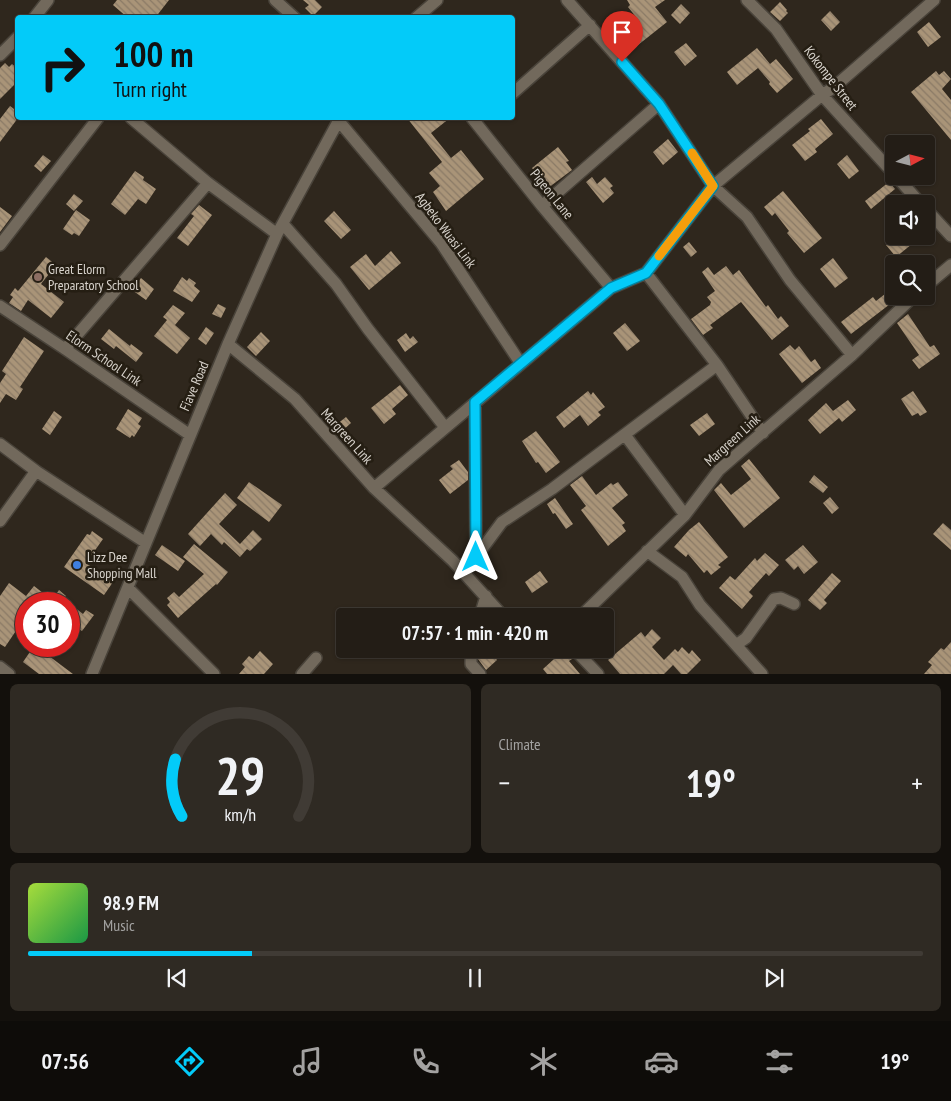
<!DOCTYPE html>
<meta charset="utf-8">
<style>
:root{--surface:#231d16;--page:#2f2a23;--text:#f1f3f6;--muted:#a3a2a1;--line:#403b35;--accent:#03cbf9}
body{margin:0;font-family:"PT Sans Narrow",sans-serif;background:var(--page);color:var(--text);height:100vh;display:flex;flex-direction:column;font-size:19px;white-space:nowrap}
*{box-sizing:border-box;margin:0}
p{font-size:16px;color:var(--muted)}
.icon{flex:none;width:28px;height:28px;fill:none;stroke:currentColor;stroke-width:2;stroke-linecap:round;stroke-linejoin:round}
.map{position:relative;height:674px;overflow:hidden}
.details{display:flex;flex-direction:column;gap:10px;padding:10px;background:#13100c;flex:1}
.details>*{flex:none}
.guide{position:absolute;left:15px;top:15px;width:500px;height:105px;border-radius:5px;box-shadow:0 1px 4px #0004,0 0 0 1px var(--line);background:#03cbf9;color:#111;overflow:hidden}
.needle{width:32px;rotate:83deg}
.tools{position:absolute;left:885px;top:135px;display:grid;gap:10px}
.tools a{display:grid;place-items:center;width:50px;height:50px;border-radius:5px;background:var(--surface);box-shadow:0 1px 4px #0004,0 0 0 1px var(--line);font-size:25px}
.speed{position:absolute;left:15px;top:592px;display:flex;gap:10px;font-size:25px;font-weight:700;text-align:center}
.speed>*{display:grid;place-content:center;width:65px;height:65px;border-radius:50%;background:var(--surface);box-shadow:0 1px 4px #0004,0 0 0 1px var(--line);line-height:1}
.speed .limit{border:8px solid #d22;background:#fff;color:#111}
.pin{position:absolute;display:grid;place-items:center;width:42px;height:42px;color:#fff;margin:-51px -21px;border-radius:50% 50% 50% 0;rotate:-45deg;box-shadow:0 0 5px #0007}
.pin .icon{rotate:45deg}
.me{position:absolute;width:55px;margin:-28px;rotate:0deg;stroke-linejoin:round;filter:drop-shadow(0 0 4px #0008)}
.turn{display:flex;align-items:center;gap:18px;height:105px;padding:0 15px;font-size:22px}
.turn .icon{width:65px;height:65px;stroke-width:2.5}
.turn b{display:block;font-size:35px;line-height:42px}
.big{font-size:38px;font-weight:700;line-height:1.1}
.details .card{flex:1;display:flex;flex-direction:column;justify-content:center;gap:8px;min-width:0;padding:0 18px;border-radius:8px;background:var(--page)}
.details .dial{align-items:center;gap:0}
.dial svg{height:130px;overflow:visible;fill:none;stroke:var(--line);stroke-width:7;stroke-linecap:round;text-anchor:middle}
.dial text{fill:var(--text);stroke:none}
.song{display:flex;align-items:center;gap:15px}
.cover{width:60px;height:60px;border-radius:8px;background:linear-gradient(135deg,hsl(80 70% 55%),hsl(140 70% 35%))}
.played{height:5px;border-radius:2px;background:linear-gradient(90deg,var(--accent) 25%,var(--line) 25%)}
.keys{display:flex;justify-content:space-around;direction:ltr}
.heat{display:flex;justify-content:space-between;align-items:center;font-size:28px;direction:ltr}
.details .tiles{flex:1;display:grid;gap:10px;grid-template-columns:1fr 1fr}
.card:last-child{grid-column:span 2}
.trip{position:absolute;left:336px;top:608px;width:278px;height:50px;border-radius:5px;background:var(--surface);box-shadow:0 1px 4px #0004,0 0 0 1px var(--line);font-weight:700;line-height:50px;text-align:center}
.tabs{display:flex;height:80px;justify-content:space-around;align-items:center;background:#0e0c09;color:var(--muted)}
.tabs .icon{width:35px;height:35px}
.tabs .active{color:var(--accent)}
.tabs b{font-size:22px;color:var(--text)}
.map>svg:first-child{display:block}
</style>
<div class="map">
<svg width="951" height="674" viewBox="0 0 951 674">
<defs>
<pattern id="building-back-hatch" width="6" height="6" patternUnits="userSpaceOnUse" patternTransform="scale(1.25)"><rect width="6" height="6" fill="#a99478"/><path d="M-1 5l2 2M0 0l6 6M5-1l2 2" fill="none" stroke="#8a7a66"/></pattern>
</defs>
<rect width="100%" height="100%" fill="#2f271d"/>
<path fill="url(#building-back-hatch)" d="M117,0H169L155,18H128L113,5Z
M303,0H315L322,7L313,16L305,8L309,5Z
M627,0H665L655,7L667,22L633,49L622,36L640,22L628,7L630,5Z
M780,2L787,10L786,11L788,13L780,21L770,12Z
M681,4L690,13L680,24L671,15Z
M830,11L840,22L831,31L821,20Z
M929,22L941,37L928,47L917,32Z
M686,43L697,56L685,66L674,52Z
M757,48L770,64L776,59L793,79L777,93L769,84L770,82L758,68L737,85L727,72Z
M5,63L9,67L12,64L18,69L14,73L18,77V81L0,99V68Z
M936,71L939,75L944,71L951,79L942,89L951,100V140L911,92Z
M10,106L18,112V118L0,142V119Z
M407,118H450L431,133L451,158L461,150L484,179L446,211L433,192L440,186L429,173L442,162Z
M821,119L833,134L815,149L817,152L805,161L792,145L810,131L808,129Z
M668,139L678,152L663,165L653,152Z
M558,147L569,161L566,162L572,170L548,188L532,168Z
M43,155L51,161L41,172L34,166Z
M847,155L859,171L849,179L837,164Z
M135,171L144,177L143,180L156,189L146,204L138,199L125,215L111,204Z
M592,177L597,184L605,177L613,186L610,188L614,193L603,203L586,182Z
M889,182L895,189L871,209L865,201Z
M783,191L822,238L804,253L787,233L789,231L775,213L772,216L764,207Z
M74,194L83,201L74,211L66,204Z
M199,205L212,215L188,246L177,238L194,216L191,214Z
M0,207L12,216L0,232Z
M76,210L90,220L79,236L74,233L72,235L63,229Z
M334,211L351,230L341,239L324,221Z
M896,236H916L910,241L912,244L896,257L886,245Z
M689,242L697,252L691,257L683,247Z
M391,251L401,263L369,290L350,267L366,254L375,266Z
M46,257L56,265L41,284L64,302L51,318L28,300L21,311L9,303L13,297L10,295L15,288L18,291Z
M833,258L848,278L835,288L820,269Z
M726,266L733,275L739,270L766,307L768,305L778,319L781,316L789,326L772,340L741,302L710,325L713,328L703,335L691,319L710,305L711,302L707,297L715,291L702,272L708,267L714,275Z
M182,277L187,281L189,278L196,283L194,286L200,291L192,302L173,291Z
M141,278L154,289L146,300L132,290Z
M894,287V301L851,334L841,322L873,297L876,301Z
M218,304L226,308L221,318L212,314Z
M173,305L185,313L175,325L190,338L177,354L154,336L167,320L163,317Z
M908,314L930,347L934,345L940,354L919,369L912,360L919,355L897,323Z
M625,323L640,341L627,351L613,333Z
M206,327L214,333L206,345L198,339Z
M109,329L130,346L131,344L143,353L136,362L116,346L114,349L101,339Z
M261,332L270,341L256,356L247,347Z
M406,333L410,339L413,336L418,342L405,352L397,340Z
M24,337L44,351L20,387L23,389L16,400L6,394L0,403V383L6,374L2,371Z
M790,345L795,350L799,346L811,362L815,359L821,368L802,383L779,354Z
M400,385L408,395L392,409L396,414L384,424L371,408Z
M588,391L591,395L593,392L605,407L598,412L601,415L588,426L580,415L564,428L556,417Z
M913,391L927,412L920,416L918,413L912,416L901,399Z
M848,400L856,410L842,422L839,418L820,434L808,420L826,403L833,411Z
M128,409L142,418L138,424L141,426L134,437L132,435L130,438L116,429Z
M54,411L62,417L50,435L42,429Z
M707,413L715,424L699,436L690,425Z
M346,417L351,423L341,432L336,425Z
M536,431L560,462L546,473L538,462L536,463L522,441Z
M749,459L780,498L744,528L714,490L721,483L731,495L751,479L741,466Z
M459,460L468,472V480L450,494L439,480L453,469L450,466Z
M814,475L828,487L823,493L809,482Z
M582,476L596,495L611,483L613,485L618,482L628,495L612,508L625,523L622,525L626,531L608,546L581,510L586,506L570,485Z
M249,482L282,505L269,522L237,498Z
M225,493L237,505L219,524L240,544L253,530L262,539L250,551L247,549L240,557L224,542L222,545L211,534L200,546L188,534Z
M830,497L839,508L832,514L823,503Z
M555,498L573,524L566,529L555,513L553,514L547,504Z
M699,522L728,557L718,565L721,567L711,575L707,570L704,573L688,554L686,557L674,547L689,530Z
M943,523L951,530V550L933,534Z
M92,531L103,539L86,563L113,582L104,595L64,567L87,534L90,535Z
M194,544L228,572L217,585L216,584L178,618L167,605L170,602L167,598L174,592L179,597L204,574L183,557Z
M162,545L185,561L178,571L155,555Z
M803,545L818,562L804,574L798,566L794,570L785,560Z
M765,553L779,565L769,576L766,573L749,592L753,596L742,609L719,588L730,576L735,580L755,558L757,561Z
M540,571L548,582L532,593L525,582Z
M832,573L841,581L824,600L827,603L820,610L808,600Z
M9,583L26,596L34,586L52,600L59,590L66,596L64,599L83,614L86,610L94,615L82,631L69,622V604H26V616L5,647L0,644V596Z
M652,629L661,638L652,647L664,660L675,649L678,652L682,647L689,654L692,650L701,660L687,674H681L673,665L664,674H620L608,660L641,632L645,637Z
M951,642V674H924L932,665L928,662L941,648L944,650Z
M34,646H49L45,653L73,674H39L23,662Z
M489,650L497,660L486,670L478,659Z
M564,650L572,659L569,661L580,674H547L543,669Z
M260,651L273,664L264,674H239L245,667L242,664L249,656L253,659Z"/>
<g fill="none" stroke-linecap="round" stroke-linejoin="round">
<g stroke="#49433a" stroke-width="14">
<path id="minor" d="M275,0L295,18
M567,0L659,104L713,186L747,217L790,280L852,355
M747,0L776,29L822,95L894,174
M34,18L48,0
M416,18L437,0
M0,55L18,37
M512,94L590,25
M131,118L208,183L277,234
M472,118L542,206L611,288
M338,120L441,243L521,364
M896,176L921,204
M542,206L659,104
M926,209L951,236
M283,224L336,284L368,329L444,426
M0,245L98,118
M646,273L717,365L763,433
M926,286L951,265
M0,306L65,349L190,435
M228,344L295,399L374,488L453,561L503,616
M65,349L208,183
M475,403L476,557
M625,435L685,515
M0,444L36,471L146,543
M374,488L611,288L646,273L713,186L822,95L833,88L934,0
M0,521L36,471
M647,551L682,577L700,605L762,674
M459,567L476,557L502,522L552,489L717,365
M128,588L214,674
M480,616L486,596
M581,616L685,515L719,470L852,355L914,296
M736,645L746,638L774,599L781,598L794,604
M471,649V664L480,674
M574,649L598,674
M0,667L9,674
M92,674L228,344L277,234L340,118
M302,674L316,658"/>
</g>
<use href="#minor" stroke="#72695c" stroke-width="11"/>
</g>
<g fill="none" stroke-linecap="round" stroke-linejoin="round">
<g stroke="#0284a2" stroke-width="12">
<path id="route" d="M476,557L475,402L611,288L646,273L713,186L659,104L622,62"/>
</g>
<use href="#route" stroke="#03cbf9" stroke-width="9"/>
<path stroke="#f59e0b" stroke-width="9" d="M659,256L713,186L692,153"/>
</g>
<circle fill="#8d6e63" stroke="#251e13" stroke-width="2" cx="38" cy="277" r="5"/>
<circle fill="#3f7fe0" stroke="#251e13" stroke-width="2" cx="77" cy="565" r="5"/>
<g text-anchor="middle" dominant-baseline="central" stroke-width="5" stroke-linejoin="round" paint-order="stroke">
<g font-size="14" fill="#d8d3cc" stroke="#251e13">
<text transform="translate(831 78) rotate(52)">Kokompe Street</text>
<text transform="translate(552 194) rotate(51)">Pigeon Lane</text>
<text transform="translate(446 230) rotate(53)">Agbeko Wuasi Link</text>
<text transform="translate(104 358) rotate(34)">Elorm School Link</text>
<text transform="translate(194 386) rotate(-67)">Fiave Road</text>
<text transform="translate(347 436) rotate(48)">Margreen Link</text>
<text transform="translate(732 440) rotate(-42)">Margreen Link</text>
</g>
<g font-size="14" fill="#d8d3cc" stroke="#251e13" text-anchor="start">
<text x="48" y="269">Great Elorm<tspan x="48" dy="16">Preparatory School</tspan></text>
<text x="87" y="557">Lizz Dee<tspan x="87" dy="16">Shopping Mall</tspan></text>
</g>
</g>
</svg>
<div class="tools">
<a><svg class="needle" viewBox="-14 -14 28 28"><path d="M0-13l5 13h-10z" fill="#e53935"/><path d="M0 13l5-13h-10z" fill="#a3a2a1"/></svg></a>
<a><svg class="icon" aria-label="sound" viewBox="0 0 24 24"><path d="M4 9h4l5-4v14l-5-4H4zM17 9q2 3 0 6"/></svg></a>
<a><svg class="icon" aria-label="search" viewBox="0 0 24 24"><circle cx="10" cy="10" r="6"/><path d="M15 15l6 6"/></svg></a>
</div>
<div class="speed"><div class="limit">30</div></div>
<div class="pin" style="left:622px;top:62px;background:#d93025"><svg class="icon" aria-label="arrive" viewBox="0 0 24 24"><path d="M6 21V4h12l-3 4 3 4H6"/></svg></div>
<svg class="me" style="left:476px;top:557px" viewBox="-20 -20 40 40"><path d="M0-17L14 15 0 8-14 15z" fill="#03cbf9" stroke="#fff" stroke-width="4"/></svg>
<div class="trip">07:57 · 1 min · 420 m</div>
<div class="guide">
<div class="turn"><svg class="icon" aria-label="right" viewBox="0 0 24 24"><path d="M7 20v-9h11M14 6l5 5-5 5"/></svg><div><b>100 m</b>Turn right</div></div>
</div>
</div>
<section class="details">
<div class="tiles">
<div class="card dial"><svg viewBox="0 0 100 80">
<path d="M14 69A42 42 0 1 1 86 69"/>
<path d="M14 69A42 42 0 0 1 10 34" stroke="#03cbf9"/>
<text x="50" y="56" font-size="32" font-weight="700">29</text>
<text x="50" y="72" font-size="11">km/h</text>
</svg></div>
<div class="card"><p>Climate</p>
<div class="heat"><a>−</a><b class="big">19°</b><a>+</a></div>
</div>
<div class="card">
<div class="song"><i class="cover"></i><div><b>98.9 FM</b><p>Music</p></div></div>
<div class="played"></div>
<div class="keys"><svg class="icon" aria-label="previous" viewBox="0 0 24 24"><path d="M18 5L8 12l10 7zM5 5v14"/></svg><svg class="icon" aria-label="pause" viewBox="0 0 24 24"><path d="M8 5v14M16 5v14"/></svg><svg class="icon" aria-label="next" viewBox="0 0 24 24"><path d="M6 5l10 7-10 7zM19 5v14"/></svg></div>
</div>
</div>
</section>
<nav class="tabs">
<b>07:56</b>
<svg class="icon active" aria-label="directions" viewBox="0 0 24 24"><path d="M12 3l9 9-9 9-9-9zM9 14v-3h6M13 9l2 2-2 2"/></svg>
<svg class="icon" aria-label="music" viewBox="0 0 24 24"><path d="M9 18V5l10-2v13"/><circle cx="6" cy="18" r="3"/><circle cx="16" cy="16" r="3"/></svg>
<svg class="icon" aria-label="phone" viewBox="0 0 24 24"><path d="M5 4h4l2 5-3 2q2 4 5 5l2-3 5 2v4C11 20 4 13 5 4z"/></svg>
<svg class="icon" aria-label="climate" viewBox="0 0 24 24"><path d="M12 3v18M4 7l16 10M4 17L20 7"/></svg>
<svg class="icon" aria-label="car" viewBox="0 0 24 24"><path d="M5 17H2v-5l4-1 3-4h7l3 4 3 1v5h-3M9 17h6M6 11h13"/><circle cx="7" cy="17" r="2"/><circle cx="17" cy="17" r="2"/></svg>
<svg class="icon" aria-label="filters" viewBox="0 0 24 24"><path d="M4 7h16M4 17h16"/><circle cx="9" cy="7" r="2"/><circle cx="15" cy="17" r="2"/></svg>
<b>19°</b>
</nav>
